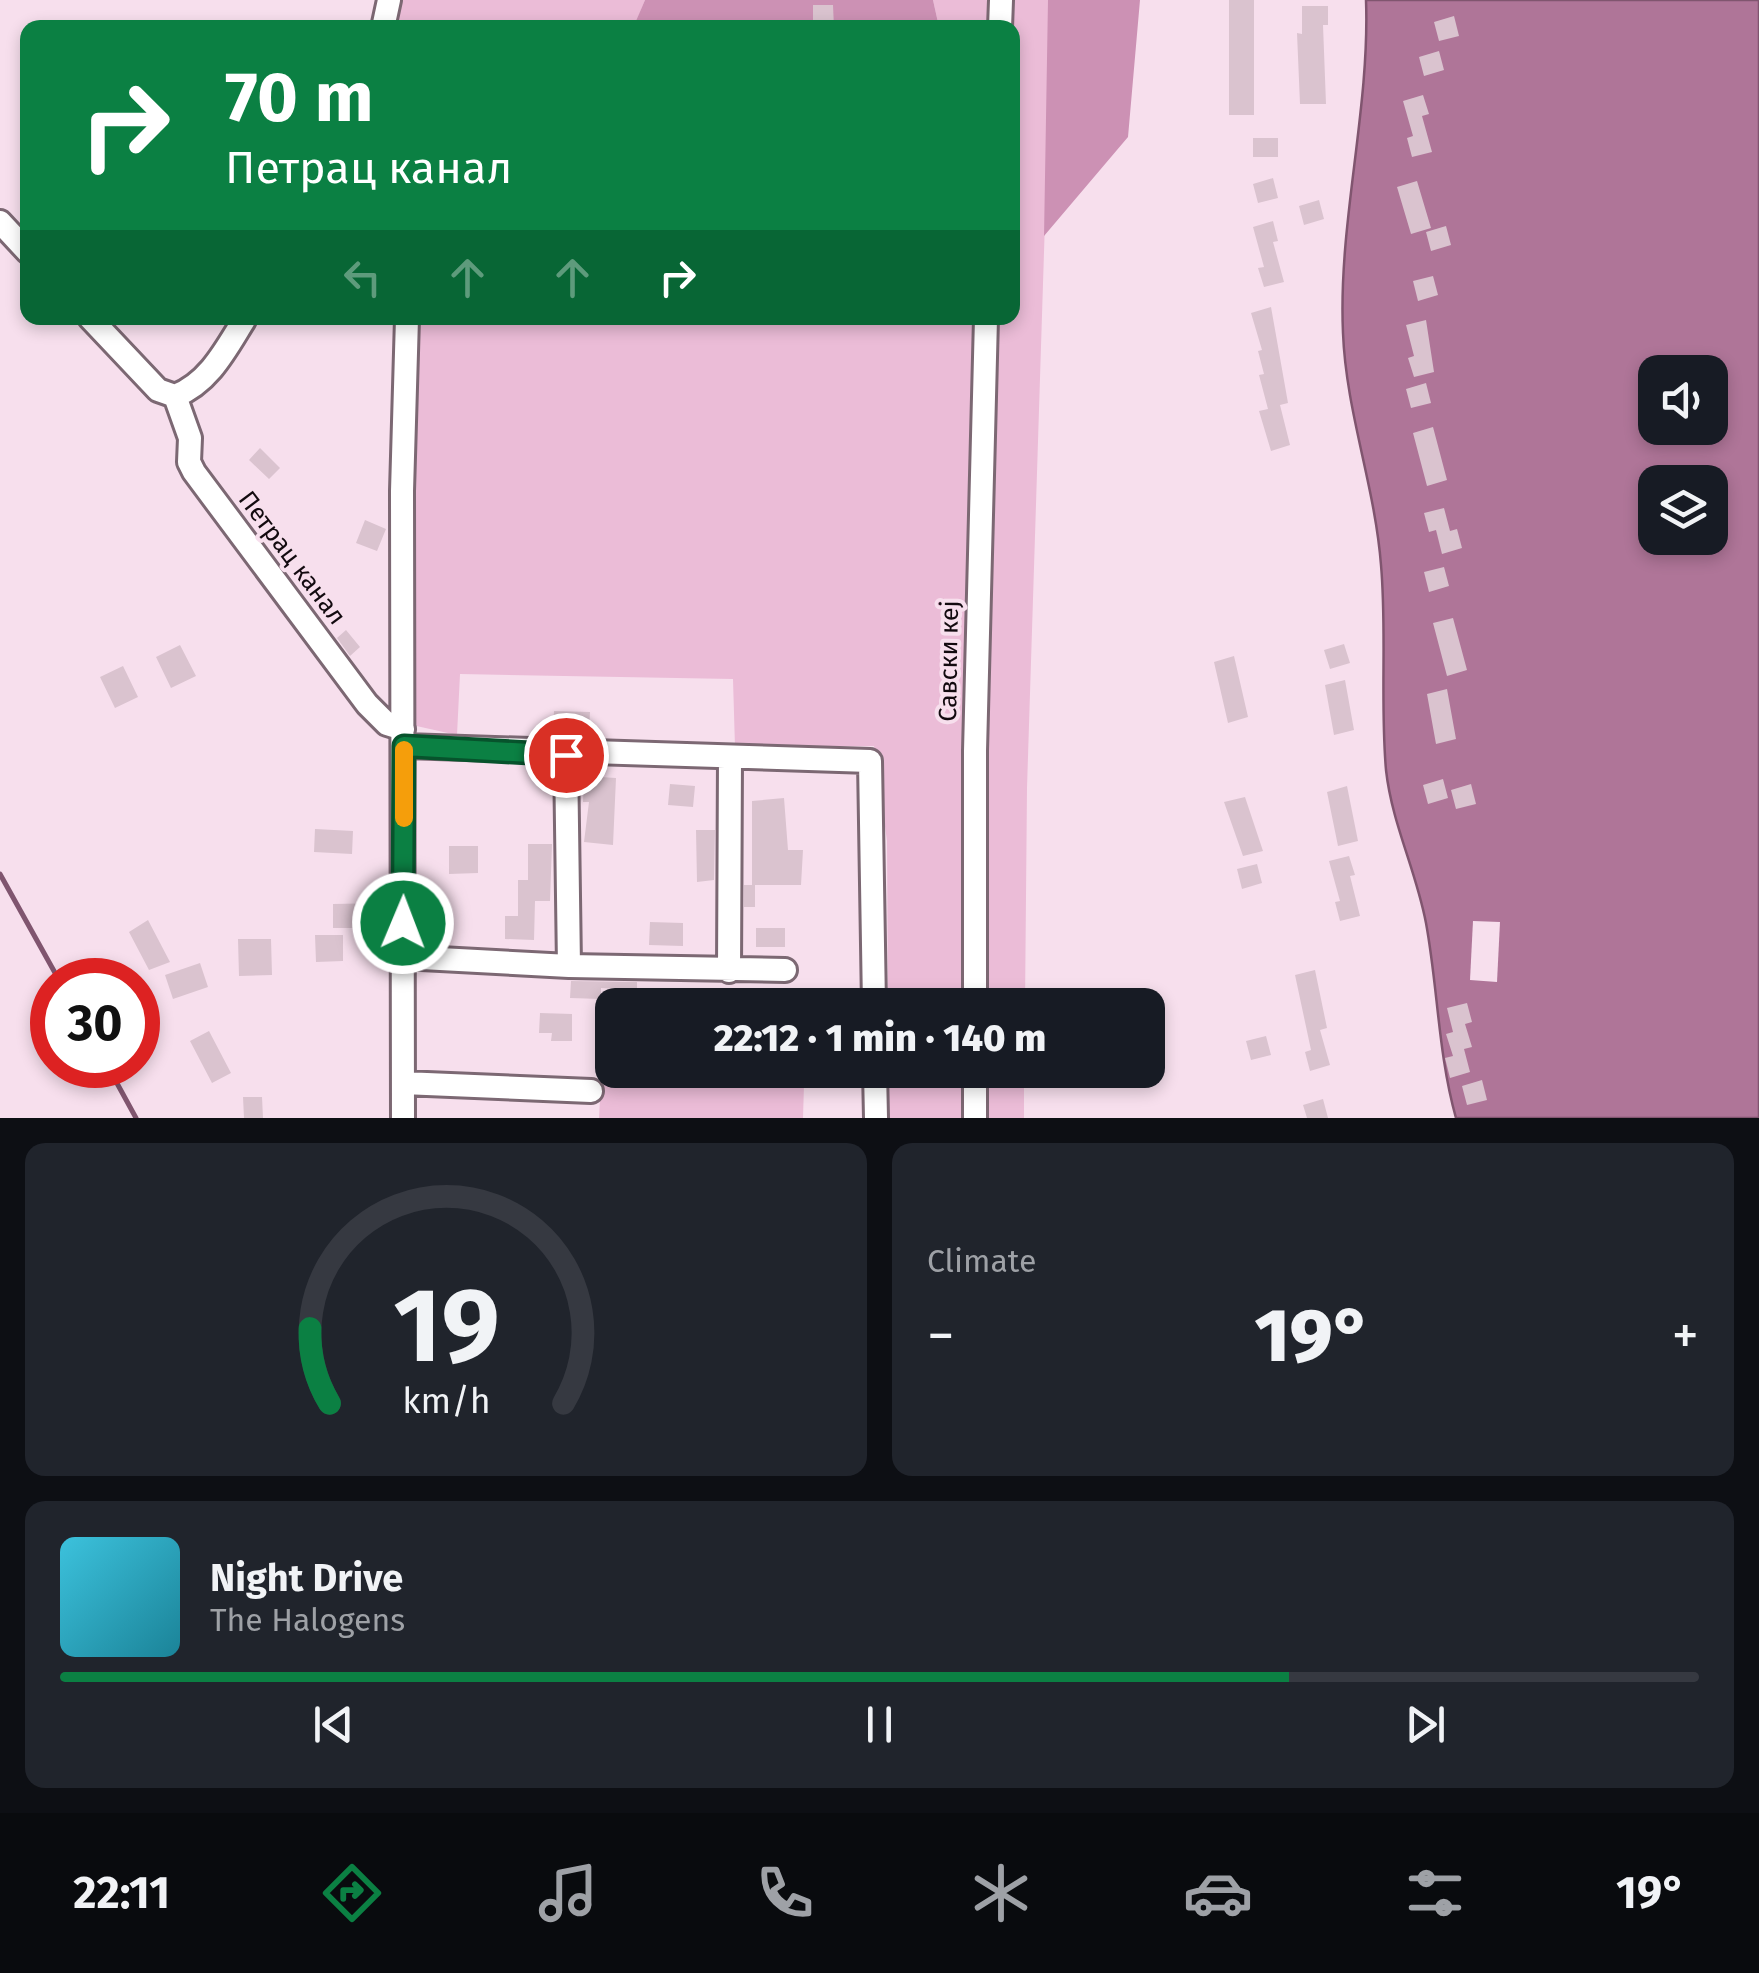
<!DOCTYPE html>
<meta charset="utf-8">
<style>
:root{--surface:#171b24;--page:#20242c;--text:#f1f3f6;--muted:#9ea1a6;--line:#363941;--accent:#0b8043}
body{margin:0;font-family:"Fira Sans",sans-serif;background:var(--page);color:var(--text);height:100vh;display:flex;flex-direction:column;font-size:38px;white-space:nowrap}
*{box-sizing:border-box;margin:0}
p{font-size:32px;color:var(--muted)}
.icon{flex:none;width:55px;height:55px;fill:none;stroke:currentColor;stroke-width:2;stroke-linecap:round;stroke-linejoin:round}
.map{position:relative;height:1118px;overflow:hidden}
.details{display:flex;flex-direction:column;gap:25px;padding:25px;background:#0d0f14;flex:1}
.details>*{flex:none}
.banner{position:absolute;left:20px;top:20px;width:1000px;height:305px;border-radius:20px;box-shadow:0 5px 15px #0003;background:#0b8043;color:#fff;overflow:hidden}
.buttons{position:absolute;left:1638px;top:355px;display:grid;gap:20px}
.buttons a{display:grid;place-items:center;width:90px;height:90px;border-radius:20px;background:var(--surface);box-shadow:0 5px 15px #0003;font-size:50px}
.speed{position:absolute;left:30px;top:958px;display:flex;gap:20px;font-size:50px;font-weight:700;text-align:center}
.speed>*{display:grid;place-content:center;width:130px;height:130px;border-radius:50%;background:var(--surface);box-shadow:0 5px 15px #0003;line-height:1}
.speed .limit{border:15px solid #d22;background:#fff;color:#111}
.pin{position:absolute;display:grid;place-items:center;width:85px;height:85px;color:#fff;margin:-42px;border:5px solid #fff;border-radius:50%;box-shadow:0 2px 10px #0007}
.me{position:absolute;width:110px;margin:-55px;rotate:1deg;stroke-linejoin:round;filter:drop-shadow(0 0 8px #0008)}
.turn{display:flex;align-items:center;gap:35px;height:210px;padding:0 40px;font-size:45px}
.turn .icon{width:130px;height:130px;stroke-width:2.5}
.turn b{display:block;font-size:70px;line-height:85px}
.lanes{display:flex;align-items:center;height:95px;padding:0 40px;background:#0003;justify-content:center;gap:50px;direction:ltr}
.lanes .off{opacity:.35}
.big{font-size:75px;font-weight:800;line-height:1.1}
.details .widget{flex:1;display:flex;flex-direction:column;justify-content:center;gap:15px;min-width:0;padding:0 35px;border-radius:20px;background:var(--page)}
.details .dial{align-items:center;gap:0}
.dial svg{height:260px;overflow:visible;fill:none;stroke:var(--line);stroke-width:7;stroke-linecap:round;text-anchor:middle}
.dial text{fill:var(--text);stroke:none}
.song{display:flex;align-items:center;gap:30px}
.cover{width:120px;height:120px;border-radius:15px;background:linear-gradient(135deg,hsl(190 70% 55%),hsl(190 70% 35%))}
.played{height:10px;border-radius:5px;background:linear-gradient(90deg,var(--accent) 75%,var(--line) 75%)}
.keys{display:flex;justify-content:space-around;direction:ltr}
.heat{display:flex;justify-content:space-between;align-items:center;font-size:55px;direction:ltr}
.details .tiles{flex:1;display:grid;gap:25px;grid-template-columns:1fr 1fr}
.widget:last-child{grid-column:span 2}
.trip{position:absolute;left:595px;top:988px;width:570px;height:100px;border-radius:20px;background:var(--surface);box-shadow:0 5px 15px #0003;font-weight:800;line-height:100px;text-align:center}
.menu{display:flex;height:160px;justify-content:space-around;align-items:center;background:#090b0e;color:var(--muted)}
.menu .icon{width:70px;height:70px}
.menu .selected{color:var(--accent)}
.menu b{font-size:45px;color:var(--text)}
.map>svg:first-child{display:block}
</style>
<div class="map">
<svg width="1759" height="1118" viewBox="0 0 1759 1118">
<rect width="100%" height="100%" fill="#f7dfed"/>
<path fill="#ebbcd7" d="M389,0H645L634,27L385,28Z
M933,0H1052L1027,788L1025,1005H888L887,841L874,746L735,747L733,679L460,674L457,735L412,725L418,318H1012V28L939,27Z
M889,1070H1024V1118H889Z
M601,1080L695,1087L697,1080L804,1084L803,1118H599Z"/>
<path fill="#cc91b4" d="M645,0H933L939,27L633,28Z
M1048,0H1140L1128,137L1044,236Z"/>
<path fill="#af7598" stroke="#80556f" stroke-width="2.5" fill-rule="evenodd" d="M1366,0H1759V1118H1456C1438,1054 1438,988 1426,923C1416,870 1392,824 1386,770C1380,702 1387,633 1381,565C1375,486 1346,412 1343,333C1338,222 1370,111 1366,0ZM1655,372H1710V428H1655ZM1655,482H1710V538H1655Z"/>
<path fill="#f7dfed" d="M1473,921L1500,922L1497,982L1470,980Z"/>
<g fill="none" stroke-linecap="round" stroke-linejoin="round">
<path stroke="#80556f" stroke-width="5" d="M0,874L59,980
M107,1065L136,1118"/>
</g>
<path fill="#dac3cf" d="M1229,0H1254V115H1229Z
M813,5H833L834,28H813Z
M1302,6H1328V25H1323L1326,104H1300L1297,33L1302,34Z
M1454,16L1459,36L1439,41L1434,22Z
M1439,51L1444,70L1424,76L1419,57Z
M1423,95L1429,114L1422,116L1432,152L1412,157L1407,138L1413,136L1403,101Z
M1253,138H1278V157H1253Z
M1273,178L1278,198L1258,203L1253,184Z
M1417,181L1431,228L1411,234L1397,187Z
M1319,200L1324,219L1304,225L1299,206Z
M1273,221L1278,241L1273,242L1284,282L1264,287L1258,268L1264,267L1253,227Z
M1446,226L1451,245L1431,251L1426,232Z
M1433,276L1438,295L1418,301L1413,281Z
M1271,307L1288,403L1280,405L1290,445L1271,451L1259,411L1268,409L1259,375L1264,374L1258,351L1262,350L1251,313Z
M1426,320L1434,372L1414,377L1408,358L1414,356L1406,325Z
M1426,383L1431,403L1411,408L1406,389Z
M1433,427L1447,480L1427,486L1413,433Z
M260,448L280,468L269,479L249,460Z
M1444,508L1450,531L1457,529L1462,548L1442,554L1436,530L1429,532L1424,513Z
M365,520L386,529L377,551L356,543Z
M1444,567L1449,586L1429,592L1424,572Z
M1453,618L1467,670L1447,676L1433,623Z
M346,630L360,647L350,656L337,638Z
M1344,644L1350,663L1330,669L1324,650Z
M180,645L196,676L171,688L156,657Z
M1234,656L1248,717L1228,723L1214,662Z
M123,666L138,697L115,708L100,677Z
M1345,680L1354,730L1334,735L1325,685Z
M1447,689L1456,739L1436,744L1427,694Z
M554,711L590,712L589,733L553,731Z
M584,776L616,778L613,845L584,842L589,802H583Z
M1443,779L1448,798L1428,804L1423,785Z
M670,784L695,786L693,807L668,805Z
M1471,784L1476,804L1456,809L1451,790Z
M1347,786L1358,841L1338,846L1327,792Z
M1245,797L1263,851L1243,856L1224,802Z
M784,798L788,850H803L801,885H752V801Z
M315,829L353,831L352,854L314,852Z
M696,830H715L714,880L697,882Z
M528,844H552L550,901H535L534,940L505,939V916H518V880H528Z
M449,846H478V873L449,874Z
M1349,856L1355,875L1350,876L1360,916L1340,921L1335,902L1340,901L1329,861Z
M1257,864L1262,883L1242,889L1237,869Z
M744,885H755V907H744Z
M382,903V928H333V904Z
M148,920L170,962L149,970L129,932Z
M650,922L683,923V946L649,945Z
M756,928H785V947H756Z
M315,935H343V961L316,962Z
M238,939H271L272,975L239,976Z
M200,963L208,987L173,999L165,975Z
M1315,970L1327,1028L1320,1030L1330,1065L1310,1071L1305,1052L1311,1050L1295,975Z
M571,981L637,982V990L601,988V999L570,998Z
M802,990L803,1005H772V991Z
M655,991L679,992V1005H654Z
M1467,1003L1472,1022L1465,1024L1472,1047L1464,1049L1470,1072L1450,1078L1445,1058L1453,1056L1446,1034L1453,1032L1447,1008Z
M540,1013L572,1014V1041H551L552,1033H539Z
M209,1031L231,1073L212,1083L190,1041Z
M1266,1036L1271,1055L1251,1060L1246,1041Z
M1482,1080L1487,1100L1467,1105L1462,1086Z
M243,1097H262L263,1118H244Z
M1323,1099L1328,1118H1307L1303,1105Z"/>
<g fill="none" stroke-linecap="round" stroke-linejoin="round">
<g stroke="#7c6873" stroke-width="28">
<path id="minor" d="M383,28L389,0
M1000,28L1001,0
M0,222L28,252
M90,318L158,390L175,396C209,383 226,349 244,320
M175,396L190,438L189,462L194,472L367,704L387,724L403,729
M405,746L870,761L874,1005
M566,755L569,966
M403,957L569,966L785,970
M729,971L730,758
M975,1005V751L986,318
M875,1070L876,1118
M403,1083L591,1091
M403,1118L402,491L407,318
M975,1118V1070"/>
</g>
<use href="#minor" stroke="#fff" stroke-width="22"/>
</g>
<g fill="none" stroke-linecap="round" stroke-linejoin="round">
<g stroke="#07532c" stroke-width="25">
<path id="route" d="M403,923L404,746L566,755"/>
</g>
<use href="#route" stroke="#0b8043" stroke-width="18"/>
<path stroke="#f59e0b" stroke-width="18" d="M404,818V750"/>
</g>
<g text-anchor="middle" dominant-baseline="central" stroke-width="8" stroke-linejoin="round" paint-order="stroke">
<g font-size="25" fill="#120a0f" stroke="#f7dfed">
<text transform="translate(292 558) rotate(53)">Петрац канал</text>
<text transform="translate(949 661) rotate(-89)">Савски кеј</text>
</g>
</g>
</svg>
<div class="buttons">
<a><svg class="icon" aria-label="sound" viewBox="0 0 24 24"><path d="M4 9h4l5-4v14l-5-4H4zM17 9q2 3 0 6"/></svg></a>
<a><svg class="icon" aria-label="layers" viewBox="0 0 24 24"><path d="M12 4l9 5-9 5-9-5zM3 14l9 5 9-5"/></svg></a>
</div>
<div class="speed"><div class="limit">30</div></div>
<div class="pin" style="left:566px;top:755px;background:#d93025"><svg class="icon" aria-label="arrive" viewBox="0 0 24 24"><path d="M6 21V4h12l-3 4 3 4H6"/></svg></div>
<svg class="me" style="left:403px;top:923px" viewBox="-20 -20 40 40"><circle r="17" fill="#0b8043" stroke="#fff" stroke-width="3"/><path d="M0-11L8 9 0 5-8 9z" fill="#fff"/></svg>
<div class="trip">22:12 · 1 min · 140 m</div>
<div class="banner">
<div class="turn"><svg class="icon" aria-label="right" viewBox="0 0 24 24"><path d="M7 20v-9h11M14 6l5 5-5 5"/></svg><div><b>70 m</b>Петрац канал</div></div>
<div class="lanes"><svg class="icon off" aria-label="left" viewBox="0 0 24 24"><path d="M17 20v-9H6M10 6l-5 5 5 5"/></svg><svg class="icon off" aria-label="ahead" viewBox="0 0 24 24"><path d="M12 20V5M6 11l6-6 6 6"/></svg><svg class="icon off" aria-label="ahead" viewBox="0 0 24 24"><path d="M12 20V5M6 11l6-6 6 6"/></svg><svg class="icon" aria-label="right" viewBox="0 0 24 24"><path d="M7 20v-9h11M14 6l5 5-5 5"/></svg></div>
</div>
</div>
<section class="details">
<div class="tiles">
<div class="widget dial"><svg viewBox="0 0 100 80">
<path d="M14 69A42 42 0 1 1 86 69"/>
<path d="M14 69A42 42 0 0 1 8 46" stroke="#0b8043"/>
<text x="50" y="56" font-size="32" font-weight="700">19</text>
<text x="50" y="72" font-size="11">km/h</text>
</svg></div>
<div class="widget"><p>Climate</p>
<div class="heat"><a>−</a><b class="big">19°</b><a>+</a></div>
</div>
<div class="widget">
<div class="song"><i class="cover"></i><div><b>Night Drive</b><p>The Halogens</p></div></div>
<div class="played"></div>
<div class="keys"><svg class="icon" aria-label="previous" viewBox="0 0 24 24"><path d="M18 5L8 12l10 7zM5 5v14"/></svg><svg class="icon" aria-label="pause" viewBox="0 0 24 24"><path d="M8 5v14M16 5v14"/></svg><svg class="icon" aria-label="next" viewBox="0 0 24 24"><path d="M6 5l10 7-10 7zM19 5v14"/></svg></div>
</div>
</div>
</section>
<nav class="menu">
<b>22:11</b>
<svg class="icon selected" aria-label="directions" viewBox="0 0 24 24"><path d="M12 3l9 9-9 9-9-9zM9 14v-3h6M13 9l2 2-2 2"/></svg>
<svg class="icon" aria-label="music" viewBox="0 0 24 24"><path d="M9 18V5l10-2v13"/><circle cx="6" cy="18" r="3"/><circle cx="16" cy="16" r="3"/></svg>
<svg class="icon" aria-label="phone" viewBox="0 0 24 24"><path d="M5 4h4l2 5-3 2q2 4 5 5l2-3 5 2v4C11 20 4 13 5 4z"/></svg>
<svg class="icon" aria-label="climate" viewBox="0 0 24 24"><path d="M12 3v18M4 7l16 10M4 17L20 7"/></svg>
<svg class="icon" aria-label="car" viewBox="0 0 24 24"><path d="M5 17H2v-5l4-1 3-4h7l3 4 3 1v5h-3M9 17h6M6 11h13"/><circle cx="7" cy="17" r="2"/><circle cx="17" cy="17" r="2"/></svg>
<svg class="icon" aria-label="filters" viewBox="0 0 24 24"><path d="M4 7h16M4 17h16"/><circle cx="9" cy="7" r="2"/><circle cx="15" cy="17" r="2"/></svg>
<b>19°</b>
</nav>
